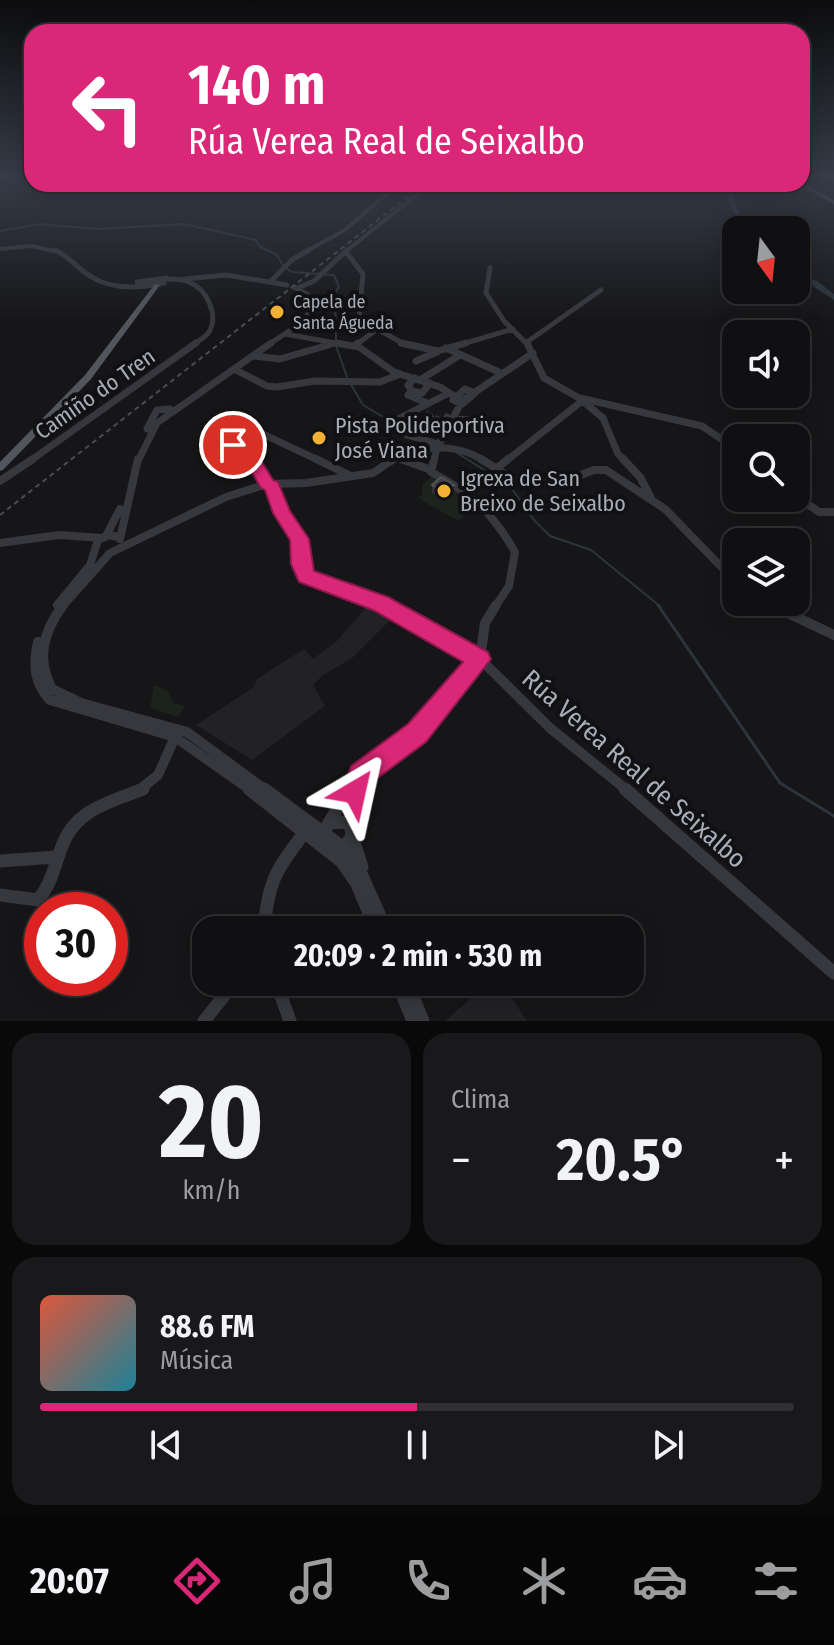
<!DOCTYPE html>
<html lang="es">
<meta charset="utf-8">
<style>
:root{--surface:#101012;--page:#19191b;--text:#f1f3f6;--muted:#9c9d9f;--line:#303032;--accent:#db2777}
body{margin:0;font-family:"Fira Sans Condensed",sans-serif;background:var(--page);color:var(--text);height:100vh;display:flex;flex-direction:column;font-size:30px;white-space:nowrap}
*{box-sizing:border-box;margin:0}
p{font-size:26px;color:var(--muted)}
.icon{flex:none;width:44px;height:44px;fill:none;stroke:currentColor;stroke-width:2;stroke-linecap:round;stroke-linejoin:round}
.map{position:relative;height:1021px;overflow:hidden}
.details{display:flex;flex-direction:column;gap:12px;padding:12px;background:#09090a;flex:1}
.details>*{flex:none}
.top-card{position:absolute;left:24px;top:24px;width:786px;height:168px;border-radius:24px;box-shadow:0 4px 20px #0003,0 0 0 2px var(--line);background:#db2777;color:#fff;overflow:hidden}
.needle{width:52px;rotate:165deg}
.tools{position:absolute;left:722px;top:216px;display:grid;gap:16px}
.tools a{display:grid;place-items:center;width:88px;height:88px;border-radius:16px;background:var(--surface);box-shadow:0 4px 20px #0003,0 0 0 2px var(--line);font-size:40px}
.speed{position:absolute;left:24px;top:892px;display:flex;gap:16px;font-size:40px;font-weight:700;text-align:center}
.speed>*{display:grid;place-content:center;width:104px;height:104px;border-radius:50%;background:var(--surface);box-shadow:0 4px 20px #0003,0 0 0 2px var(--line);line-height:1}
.speed .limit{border:12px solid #d22;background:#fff;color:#111}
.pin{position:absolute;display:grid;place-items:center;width:68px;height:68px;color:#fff;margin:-34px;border:4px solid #fff;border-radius:50%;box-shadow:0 2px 8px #0007}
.me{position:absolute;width:88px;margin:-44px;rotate:36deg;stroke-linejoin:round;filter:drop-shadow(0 0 6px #0008)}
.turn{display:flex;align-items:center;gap:28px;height:168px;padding:0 32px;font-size:36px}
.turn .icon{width:104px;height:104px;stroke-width:2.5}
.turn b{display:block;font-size:56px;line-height:68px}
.big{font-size:60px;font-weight:700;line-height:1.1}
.details .widget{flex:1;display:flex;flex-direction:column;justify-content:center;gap:12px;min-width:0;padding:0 28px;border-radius:24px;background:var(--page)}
.details .dial{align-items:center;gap:0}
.dial b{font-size:104px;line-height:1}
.song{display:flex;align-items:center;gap:24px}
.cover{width:96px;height:96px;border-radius:12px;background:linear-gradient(135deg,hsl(10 70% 55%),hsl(190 70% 35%))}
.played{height:8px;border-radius:4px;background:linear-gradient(90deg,var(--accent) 50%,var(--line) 50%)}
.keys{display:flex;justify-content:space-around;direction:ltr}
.heat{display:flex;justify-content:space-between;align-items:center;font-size:44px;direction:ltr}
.details .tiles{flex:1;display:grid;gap:12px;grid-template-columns:1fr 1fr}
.widget:last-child{grid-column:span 2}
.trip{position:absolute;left:192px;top:916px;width:452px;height:80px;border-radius:24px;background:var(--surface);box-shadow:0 4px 20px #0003,0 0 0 2px var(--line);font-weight:700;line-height:80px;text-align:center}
.tabs{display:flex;height:128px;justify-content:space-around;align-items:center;background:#060607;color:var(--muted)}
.tabs .icon{width:56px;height:56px}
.tabs .on{color:var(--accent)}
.tabs b{font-size:36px;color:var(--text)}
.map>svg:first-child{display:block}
</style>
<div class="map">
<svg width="834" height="1021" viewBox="0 0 834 1021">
<rect width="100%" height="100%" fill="#161618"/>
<path fill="#222225" d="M370,603L395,615L351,659L323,675L313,685L325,706L252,760L196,725L254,687L257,679L304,649L313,659L337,641Z
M490,982H501L527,1021H445Z"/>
<path fill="#1c231d" d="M434,476L445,482L433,493L441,499L449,497L456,489L475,503L459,521L424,502L418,496L422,495L423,483Z
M154,685L168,691L173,703L185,706L178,717L150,708Z"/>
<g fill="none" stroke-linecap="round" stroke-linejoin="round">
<path stroke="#2c353c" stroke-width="2" d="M0,231L39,224L98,229L184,224L256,240L259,246L277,255L284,267L292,272L334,275L339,287L335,293L336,340
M336,346L347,377
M350,383L363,405L390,421
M457,453L510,486L534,520L550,536L591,550L661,607"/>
<path stroke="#2c353c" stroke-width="3" d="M658,605L780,783L834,816"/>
<path fill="#2c353c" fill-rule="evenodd" d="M714,184H721L731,189L746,230H740L726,191Z
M736,235V241L731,247L736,257V262L728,260L724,247Z
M796,275L817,281L834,294V300L811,285L796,279Z"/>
<path stroke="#333438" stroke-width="7" stroke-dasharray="7 3" stroke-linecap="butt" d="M425,414L444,423"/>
<path stroke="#37383d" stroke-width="4" d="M0,249L31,246L59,252
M305,252L345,230L398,184
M345,252L430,184"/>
<path stroke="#37383d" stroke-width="5" d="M55,250C69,256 77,268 90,276C111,290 141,288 164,283
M346,252L363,274L359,319L406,345
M490,268L486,293L504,321L528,345
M163,279C172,279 181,278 189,282C207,289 219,315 209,332C206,337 198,341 193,345
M185,279L226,275L287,285
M271,281L293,259L309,250
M137,282L167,278
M298,288L314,281L347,250
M285,334L347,345
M527,342L601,290
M268,345C284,333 315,320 313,298L294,287
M329,345L332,344
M356,345L376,330
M459,345L513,329"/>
<path stroke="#37383d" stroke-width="7" d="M336,343L359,347L394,372L440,387L462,401
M401,343L438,351L466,343
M527,343L544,378L579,398L603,418L618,454L625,461
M354,346L358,343
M446,348L501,373
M254,356L280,359L332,344
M416,361L437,352
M234,369L267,386L277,387L315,381L380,382L400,374
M415,378L408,385L412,391L408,395L427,403
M420,380L460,355
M465,389L475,393L462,404L453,400Z
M412,391L422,393L430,383
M580,398L702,426L736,449
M462,401L533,353
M447,417L453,422L456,419L481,421
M250,428L320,461
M147,429L157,410L170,409
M411,436L431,418
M221,441L249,453L254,461
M436,447L435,443L407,435L392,422L449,393
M398,458L407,461
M30,461L196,343
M138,461L157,423L271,343
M391,461C417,444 457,443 484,461
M434,461L437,448L462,401
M506,461L582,401"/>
<path stroke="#37383d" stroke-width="8" d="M253,459L267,484
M316,459L351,476
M401,459L431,470
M434,459L431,472C471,493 492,512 515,552L509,586L495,607
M481,459L520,483H560L594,470H606L665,509L736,582
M623,459L640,477L651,498
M496,469L508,459
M0,481L33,459
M272,486L279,507L300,539L301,564L306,577L386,607
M796,496L819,512H834
M106,536L120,509
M120,539L138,459
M0,543L59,535L102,538
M765,602L775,607
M57,605L90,565L98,540L109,535L118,537
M62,607L110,553L226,497L267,484L306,483L373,473L394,459"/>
<path stroke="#37383d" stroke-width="10" d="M63,605C43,632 36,659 52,689L81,703L187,732L267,791
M383,605L480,659L550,728L628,791
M771,605L834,635
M38,642C33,664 34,683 50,700L175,737L252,791
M480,659L485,623L496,605
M138,791L158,775L175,737
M347,791L372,766L417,733L480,659
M355,791L357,780"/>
<path stroke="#37383d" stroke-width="13" d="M249,789L342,862L357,884L376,930
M264,789L345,849L359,869L386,930
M625,789L834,973
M329,823L349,789
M349,824L355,789
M309,836L316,834L343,857
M352,836L362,867
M325,840L324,832L329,823L346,822L351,827L352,836L342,850
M0,861L56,857
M0,895L38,900C51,885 54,867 61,849C74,809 109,803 143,789
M264,930C268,881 276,870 305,832
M276,982L290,1021
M397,982L413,1021
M407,982L423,1021
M204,1021L235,982"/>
<path fill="#53555c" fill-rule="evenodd" d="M802,183L834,200V204L799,184Z
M155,284L160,285L91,379L3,470L0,471V462L85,375Z"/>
<path stroke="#4a4c52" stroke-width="2" stroke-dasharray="5 4" stroke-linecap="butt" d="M0,515L424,184"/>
</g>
<path fill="#323236" d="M432,485H454L453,493L441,499L432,493Z"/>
<path fill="#212124" d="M454,485L453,493L441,499V491Z"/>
<path fill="#3f3f44" stroke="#4f5156" stroke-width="2" d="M441,477L454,485L441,491L432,485Z"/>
<linearGradient id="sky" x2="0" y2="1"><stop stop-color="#0c0c0d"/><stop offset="0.55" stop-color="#363c48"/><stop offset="1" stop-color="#363c48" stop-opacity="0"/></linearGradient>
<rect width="834" height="321" fill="url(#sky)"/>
<path fill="#db2777" stroke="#8e194d" stroke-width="2" d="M233,440L254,449L273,480L278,482L290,511L309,539L314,571L388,597L488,652L491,659L426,742L371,783L364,802L355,806L346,802L342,792L351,766L408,724L463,662L373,610L299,582L291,564L290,540L273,513L265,490L261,488L243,457L225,445Z"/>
<g fill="#f2b134" stroke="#111113" stroke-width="3">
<circle cx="277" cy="312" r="8"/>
<circle cx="319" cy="438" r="8"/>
<circle cx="444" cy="491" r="8"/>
</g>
<g text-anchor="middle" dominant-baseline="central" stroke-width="8" stroke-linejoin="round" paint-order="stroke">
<g font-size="18" fill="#a8adb8" stroke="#111113" text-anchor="start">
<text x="293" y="302">Capela de<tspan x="293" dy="21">Santa Águeda</tspan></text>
</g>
<g font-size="22" fill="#a8adb8" stroke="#111113">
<text transform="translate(95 394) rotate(-35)">Camiño do Tren</text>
</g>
<g font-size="22" fill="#a8adb8" stroke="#111113" text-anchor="start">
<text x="335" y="425">Pista Polideportiva<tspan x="335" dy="25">José Viana</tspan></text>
<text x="460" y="478">Igrexa de San<tspan x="460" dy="25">Breixo de Seixalbo</tspan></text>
</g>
<g font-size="26" fill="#a8adb8" stroke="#111113">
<text transform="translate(634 769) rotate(41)">Rúa Verea Real de Seixalbo</text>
</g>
</g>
</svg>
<div class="tools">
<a><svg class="needle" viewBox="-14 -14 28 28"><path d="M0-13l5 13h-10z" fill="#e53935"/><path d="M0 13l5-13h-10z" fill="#9c9d9f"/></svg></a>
<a><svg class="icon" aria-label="sound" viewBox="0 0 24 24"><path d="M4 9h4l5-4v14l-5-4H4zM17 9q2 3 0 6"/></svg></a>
<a><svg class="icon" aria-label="search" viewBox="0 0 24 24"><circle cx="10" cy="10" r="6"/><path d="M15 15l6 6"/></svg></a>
<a><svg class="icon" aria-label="layers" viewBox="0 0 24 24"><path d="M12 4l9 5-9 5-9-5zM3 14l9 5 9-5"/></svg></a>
</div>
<div class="speed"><div class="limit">30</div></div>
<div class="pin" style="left:233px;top:445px;background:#d93025"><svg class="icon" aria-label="arrive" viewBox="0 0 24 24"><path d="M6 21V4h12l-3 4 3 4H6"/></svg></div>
<svg class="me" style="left:355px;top:792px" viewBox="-20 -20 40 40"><path d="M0-17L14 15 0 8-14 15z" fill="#db2777" stroke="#fff" stroke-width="4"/></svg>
<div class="trip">20:09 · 2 min · 530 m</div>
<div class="top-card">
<div class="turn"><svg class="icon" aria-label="left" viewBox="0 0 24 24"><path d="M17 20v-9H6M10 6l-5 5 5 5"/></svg><div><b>140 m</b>Rúa Verea Real de Seixalbo</div></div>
</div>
</div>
<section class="details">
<div class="tiles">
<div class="widget dial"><b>20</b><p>km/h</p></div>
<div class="widget"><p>Clima</p>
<div class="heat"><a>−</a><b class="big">20.5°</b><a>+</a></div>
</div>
<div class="widget">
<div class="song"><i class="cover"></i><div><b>88.6 FM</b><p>Música</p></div></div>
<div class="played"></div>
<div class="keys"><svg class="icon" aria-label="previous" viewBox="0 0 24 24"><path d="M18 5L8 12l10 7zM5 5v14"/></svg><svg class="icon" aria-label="pause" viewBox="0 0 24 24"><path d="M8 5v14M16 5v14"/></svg><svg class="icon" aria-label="next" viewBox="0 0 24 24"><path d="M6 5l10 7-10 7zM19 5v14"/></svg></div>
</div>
</div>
</section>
<nav class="tabs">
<b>20:07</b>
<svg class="icon on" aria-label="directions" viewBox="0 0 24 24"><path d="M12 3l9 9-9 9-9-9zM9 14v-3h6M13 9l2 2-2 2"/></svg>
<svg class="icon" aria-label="music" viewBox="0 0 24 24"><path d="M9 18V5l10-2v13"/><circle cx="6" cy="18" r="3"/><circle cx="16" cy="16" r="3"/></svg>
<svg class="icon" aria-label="phone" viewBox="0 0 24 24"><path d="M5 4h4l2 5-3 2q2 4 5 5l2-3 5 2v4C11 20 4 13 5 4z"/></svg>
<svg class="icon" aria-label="climate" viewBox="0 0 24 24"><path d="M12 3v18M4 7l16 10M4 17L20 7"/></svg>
<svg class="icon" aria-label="car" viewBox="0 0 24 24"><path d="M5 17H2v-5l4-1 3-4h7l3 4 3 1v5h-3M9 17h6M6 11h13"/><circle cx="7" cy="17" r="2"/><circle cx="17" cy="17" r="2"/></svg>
<svg class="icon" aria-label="filters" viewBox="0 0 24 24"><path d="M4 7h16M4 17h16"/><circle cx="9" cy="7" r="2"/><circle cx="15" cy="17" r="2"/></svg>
</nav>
